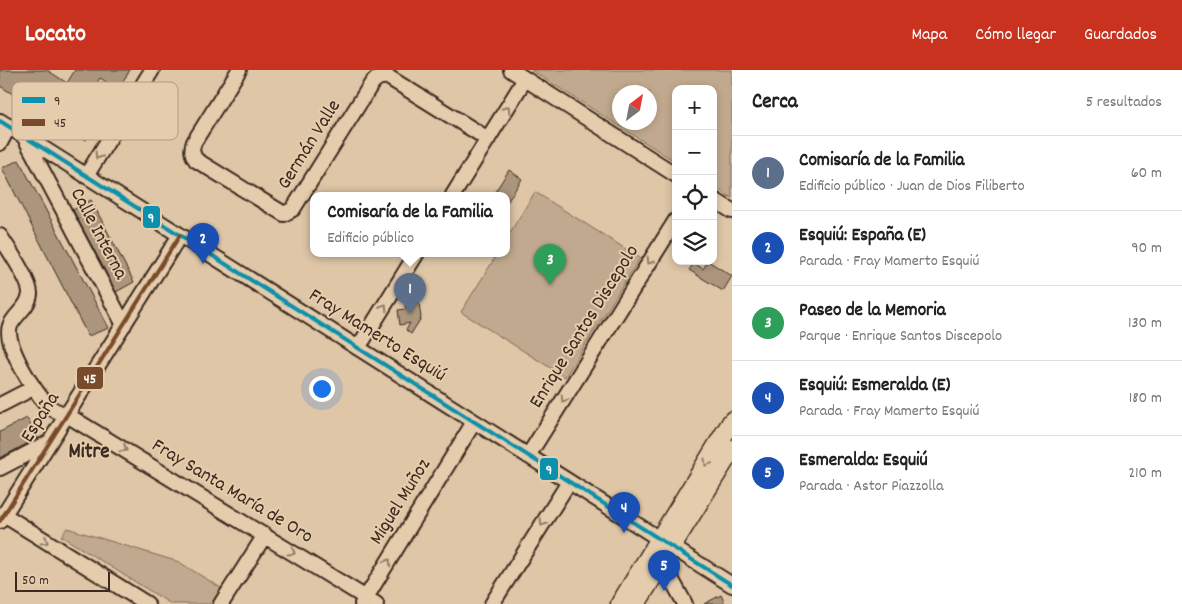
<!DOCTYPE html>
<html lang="es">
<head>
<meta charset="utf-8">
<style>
  :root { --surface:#fff; --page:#f2f2f2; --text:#222; --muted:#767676; --line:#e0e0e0; --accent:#c8321e }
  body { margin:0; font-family:Dekko,sans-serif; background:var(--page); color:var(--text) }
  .controls { position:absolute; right:15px; top:15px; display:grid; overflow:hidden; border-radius:10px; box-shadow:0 2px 8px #0003 }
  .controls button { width:45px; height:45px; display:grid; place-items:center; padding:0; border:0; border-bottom:1px solid var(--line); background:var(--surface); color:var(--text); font:25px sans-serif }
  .compass { position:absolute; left:612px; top:15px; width:45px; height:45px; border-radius:50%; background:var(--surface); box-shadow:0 2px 8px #0003; rotate:32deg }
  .scale { position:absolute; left:15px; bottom:12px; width:95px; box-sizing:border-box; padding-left:5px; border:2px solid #3b2a1e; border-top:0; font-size:14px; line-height:18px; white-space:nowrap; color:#3b2a1e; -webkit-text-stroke:4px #e5ccad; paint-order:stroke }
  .you { position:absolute; left:321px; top:318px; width:18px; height:18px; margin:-12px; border:4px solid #fff; border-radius:50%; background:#1a73e8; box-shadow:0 0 0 8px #1a73e833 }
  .badge { display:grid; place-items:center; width:32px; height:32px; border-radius:50%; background:var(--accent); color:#fff; font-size:16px; font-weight:700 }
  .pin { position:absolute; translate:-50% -41px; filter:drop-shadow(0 1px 2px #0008) }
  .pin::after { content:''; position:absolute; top:26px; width:18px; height:15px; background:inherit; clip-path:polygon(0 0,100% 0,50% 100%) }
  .popup { position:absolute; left:310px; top:122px; width:200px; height:65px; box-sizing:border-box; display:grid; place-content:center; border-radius:10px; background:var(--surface); filter:drop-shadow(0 1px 4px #0005); font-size:16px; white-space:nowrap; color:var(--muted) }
  .popup b { font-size:19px; color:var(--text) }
  .popup::after { content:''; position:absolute; left:50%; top:100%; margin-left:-10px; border:10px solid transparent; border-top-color:var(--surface) }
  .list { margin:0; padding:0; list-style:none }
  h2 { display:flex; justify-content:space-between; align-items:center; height:65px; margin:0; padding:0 20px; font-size:21px }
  h2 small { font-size:16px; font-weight:400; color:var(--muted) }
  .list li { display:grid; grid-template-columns:32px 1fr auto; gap:15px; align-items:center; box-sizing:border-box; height:75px; padding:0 20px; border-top:1px solid var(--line) }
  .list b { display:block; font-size:19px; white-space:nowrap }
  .list p { margin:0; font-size:16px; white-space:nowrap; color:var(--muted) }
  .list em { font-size:16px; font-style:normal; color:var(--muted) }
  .icon { flex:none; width:28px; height:28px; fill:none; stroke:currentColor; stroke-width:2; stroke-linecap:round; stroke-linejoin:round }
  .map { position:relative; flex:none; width:732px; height:534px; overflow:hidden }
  header { display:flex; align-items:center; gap:30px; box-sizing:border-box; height:70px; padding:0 25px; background:var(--accent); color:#fff }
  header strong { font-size:24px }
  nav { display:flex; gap:28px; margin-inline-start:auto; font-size:18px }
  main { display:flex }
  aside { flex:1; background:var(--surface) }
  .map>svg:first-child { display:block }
  .green { fill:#c0a98e; stroke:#7e6a56; fill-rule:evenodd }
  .building { fill:#ab967d; stroke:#3b2a1e }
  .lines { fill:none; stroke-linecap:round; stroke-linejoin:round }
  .minor-casing { stroke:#3b2a1e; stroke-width:18 }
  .major-casing { stroke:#3b2a1e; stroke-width:21 }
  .minor { stroke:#e5ccad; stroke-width:14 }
  .major { stroke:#e5ccad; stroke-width:18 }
  .bus-1-casing { stroke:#e5ccad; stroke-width:8 }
  .bus-2-casing { stroke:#e5ccad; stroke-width:8 }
  .bus-1 { stroke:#0c90ab; stroke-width:4 }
  .bus-2 { stroke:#7a4b2a; stroke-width:4 }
  .oneway { stroke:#907b66 }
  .labels { text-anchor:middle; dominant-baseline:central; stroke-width:4; stroke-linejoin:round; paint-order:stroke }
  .street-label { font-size:20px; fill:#3b2a1e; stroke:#e5ccad }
  .neighbourhood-label { font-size:21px; font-weight:bold; fill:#3b2a1e; stroke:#e5ccad }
  .key { fill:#e5ccad; stroke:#b29b82; stroke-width:1 }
  .key-label { font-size:14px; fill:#3b2a1e }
  .line-badge { stroke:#e5ccad; stroke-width:2 }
  .badge-label { font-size:14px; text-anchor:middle; font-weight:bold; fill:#fff }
</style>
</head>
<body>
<header>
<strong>Locato</strong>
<nav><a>Mapa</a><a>Cómo llegar</a><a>Guardados</a></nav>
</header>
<main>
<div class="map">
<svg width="732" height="534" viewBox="0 0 732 534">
  <rect width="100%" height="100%" fill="#dec6a7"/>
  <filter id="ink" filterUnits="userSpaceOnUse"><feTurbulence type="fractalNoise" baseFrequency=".02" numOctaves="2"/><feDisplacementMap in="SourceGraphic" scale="10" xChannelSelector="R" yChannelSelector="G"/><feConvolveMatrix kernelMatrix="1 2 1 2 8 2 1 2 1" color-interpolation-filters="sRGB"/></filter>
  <g filter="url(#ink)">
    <path class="green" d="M 531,0 L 732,0 L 732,128 L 713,116 L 713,19 L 676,19 L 676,92 ZM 620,22 L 650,22 L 650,52 L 620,52 Z
      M 535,122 L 640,188 L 565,307 L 461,242 L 498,183 L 506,183 L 506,169 Z
      M 67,458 L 179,492 L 221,518 L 211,534 L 171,534 L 61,466 Z"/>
    <path class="building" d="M 0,0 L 47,0 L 67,13 L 75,0 L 130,0 L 118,19 L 100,8 L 87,28 L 105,40 L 86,70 L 0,16 Z
      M 19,90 L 109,258 L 88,266 L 2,98 Z
      M 509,100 L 522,109 L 506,134 L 506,125 L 493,125 Z
      M 91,130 L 134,212 L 116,222 L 73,140 Z
      M 708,191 L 732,206 L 723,221 L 689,200 L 694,193 L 703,199 Z
      M 418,225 L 421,248 L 411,264 L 406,260 L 410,253 L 400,255 L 398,240 L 406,239 L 404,227 Z
      M 27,348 L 38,368 L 0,388 L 0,362 Z
      M 721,525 L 725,534 L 704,534 Z"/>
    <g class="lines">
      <g class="minor-casing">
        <path id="minor" d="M 239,0 L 194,72 C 191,80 192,84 196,90 L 284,144 L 293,139 L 372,13 C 377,8 380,6 388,7 L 488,69
          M 511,0 L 676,105
          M 0,51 L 732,515
          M 24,66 L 124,255
          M 0,73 L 9,56
          M 86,106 L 152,0
          M 453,125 L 525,9
          M 713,129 L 732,141
          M 0,166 C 7,177 31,212 30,224 C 29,237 14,245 10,256 C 3,273 36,326 50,337 C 54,341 62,343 67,345 L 376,534
          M 358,278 L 417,183
          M 0,335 L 33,318
          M 528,386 L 676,150
          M 0,398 L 50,372
          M 4,445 L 147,534
          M 0,451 L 180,165
          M 662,492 L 685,534
          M 221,534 L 265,465
          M 362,534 L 474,352
          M 492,534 L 569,412"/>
      </g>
      <g class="major-casing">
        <path id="major" d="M 620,534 L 732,351
          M 636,534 L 732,379"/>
      </g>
      <use href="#minor" class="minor"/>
      <use href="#major" class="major"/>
      <g class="bus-1-casing">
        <path id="bus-1" d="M 0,51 L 732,515"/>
      </g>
      <g class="bus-2-casing">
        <path id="bus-2" d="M 0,451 L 180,165"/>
      </g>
      <use href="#bus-1" class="bus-1"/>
      <use href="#bus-2" class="bus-2"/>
    </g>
    <defs><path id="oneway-chevron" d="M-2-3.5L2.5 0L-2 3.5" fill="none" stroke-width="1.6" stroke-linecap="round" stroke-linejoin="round" transform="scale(1.25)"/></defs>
    <g class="oneway">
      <use href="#oneway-chevron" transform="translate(507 39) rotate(-58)"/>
      <use href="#oneway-chevron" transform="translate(98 86) rotate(122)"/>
      <use href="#oneway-chevron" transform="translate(650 191) rotate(122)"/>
      <use href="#oneway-chevron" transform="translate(384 237) rotate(-58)"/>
      <use href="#oneway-chevron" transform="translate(564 329) rotate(122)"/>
      <use href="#oneway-chevron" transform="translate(124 379) rotate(31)"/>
      <use href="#oneway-chevron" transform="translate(707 393) rotate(121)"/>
      <use href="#oneway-chevron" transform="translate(543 453) rotate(122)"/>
      <use href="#oneway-chevron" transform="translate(45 471) rotate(32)"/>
      <use href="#oneway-chevron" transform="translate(292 482) rotate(32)"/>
      <use href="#oneway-chevron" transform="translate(388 492) rotate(-58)"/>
    </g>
  </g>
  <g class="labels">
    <g class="street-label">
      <text transform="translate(310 75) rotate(-58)">Germán Valle</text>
      <text transform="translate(98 164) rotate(62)">Calle Interna</text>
      <text transform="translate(585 257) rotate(-58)">Enrique Santos Discepolo</text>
      <text transform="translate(377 266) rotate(32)">Fray Mamerto Esquiú</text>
      <text transform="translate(41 348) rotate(-58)">España</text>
      <text transform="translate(232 422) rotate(31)">Fray Santa María de Oro</text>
      <text transform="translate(401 432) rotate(-58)">Miguel Muñoz</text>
    </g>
    <g class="neighbourhood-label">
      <text x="89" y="383">Mitre</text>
    </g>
  </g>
  <rect x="12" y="12" width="166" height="58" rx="8" class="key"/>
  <rect x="22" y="27" width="23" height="6" fill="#0c90ab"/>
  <rect x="22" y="49" width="23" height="7" fill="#7a4b2a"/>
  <g class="key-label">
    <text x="54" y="35">9</text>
    <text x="54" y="57">45</text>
  </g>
  <g class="line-badge">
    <rect x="142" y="135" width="19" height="24" rx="5" fill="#0c90ab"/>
    <rect x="76" y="296" width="28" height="24" rx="5" fill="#7a4b2a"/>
    <rect x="539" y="387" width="20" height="24" rx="5" fill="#0c90ab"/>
  </g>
  <g class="badge-label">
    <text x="151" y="152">9</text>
    <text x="90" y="313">45</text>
    <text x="549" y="404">9</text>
  </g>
</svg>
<div class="controls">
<button>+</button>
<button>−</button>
<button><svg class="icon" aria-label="locate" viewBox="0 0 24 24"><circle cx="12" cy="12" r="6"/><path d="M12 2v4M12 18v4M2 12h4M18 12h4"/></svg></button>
<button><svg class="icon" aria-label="layers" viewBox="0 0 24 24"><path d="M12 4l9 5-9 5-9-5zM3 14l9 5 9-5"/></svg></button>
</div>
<svg class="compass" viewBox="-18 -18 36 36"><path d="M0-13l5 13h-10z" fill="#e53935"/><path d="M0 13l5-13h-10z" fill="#767676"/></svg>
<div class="scale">50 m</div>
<div class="you"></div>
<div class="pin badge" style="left:410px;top:244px;background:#5c6f8a">1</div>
<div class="popup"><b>Comisaría de la Familia</b>Edificio público</div>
<div class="pin badge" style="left:203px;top:194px;background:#1a4fb4">2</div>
<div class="pin badge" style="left:550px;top:215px;background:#2e9e5b">3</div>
<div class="pin badge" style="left:624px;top:463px;background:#1a4fb4">4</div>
<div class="pin badge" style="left:664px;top:521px;background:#1a4fb4">5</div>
</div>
<aside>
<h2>Cerca<small>5 resultados</small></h2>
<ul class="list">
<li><span class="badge" style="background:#5c6f8a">1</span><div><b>Comisaría de la Familia</b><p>Edificio público · Juan de Dios Filiberto</p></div><em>60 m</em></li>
<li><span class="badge" style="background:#1a4fb4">2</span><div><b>Esquiú: España (E)</b><p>Parada · Fray Mamerto Esquiú</p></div><em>90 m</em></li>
<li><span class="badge" style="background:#2e9e5b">3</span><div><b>Paseo de la Memoria</b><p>Parque · Enrique Santos Discepolo</p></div><em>130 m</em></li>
<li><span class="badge" style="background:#1a4fb4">4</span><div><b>Esquiú: Esmeralda (E)</b><p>Parada · Fray Mamerto Esquiú</p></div><em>180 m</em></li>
<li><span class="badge" style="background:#1a4fb4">5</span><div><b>Esmeralda: Esquiú</b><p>Parada · Astor Piazzolla</p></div><em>210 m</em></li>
</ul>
</aside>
</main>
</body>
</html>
